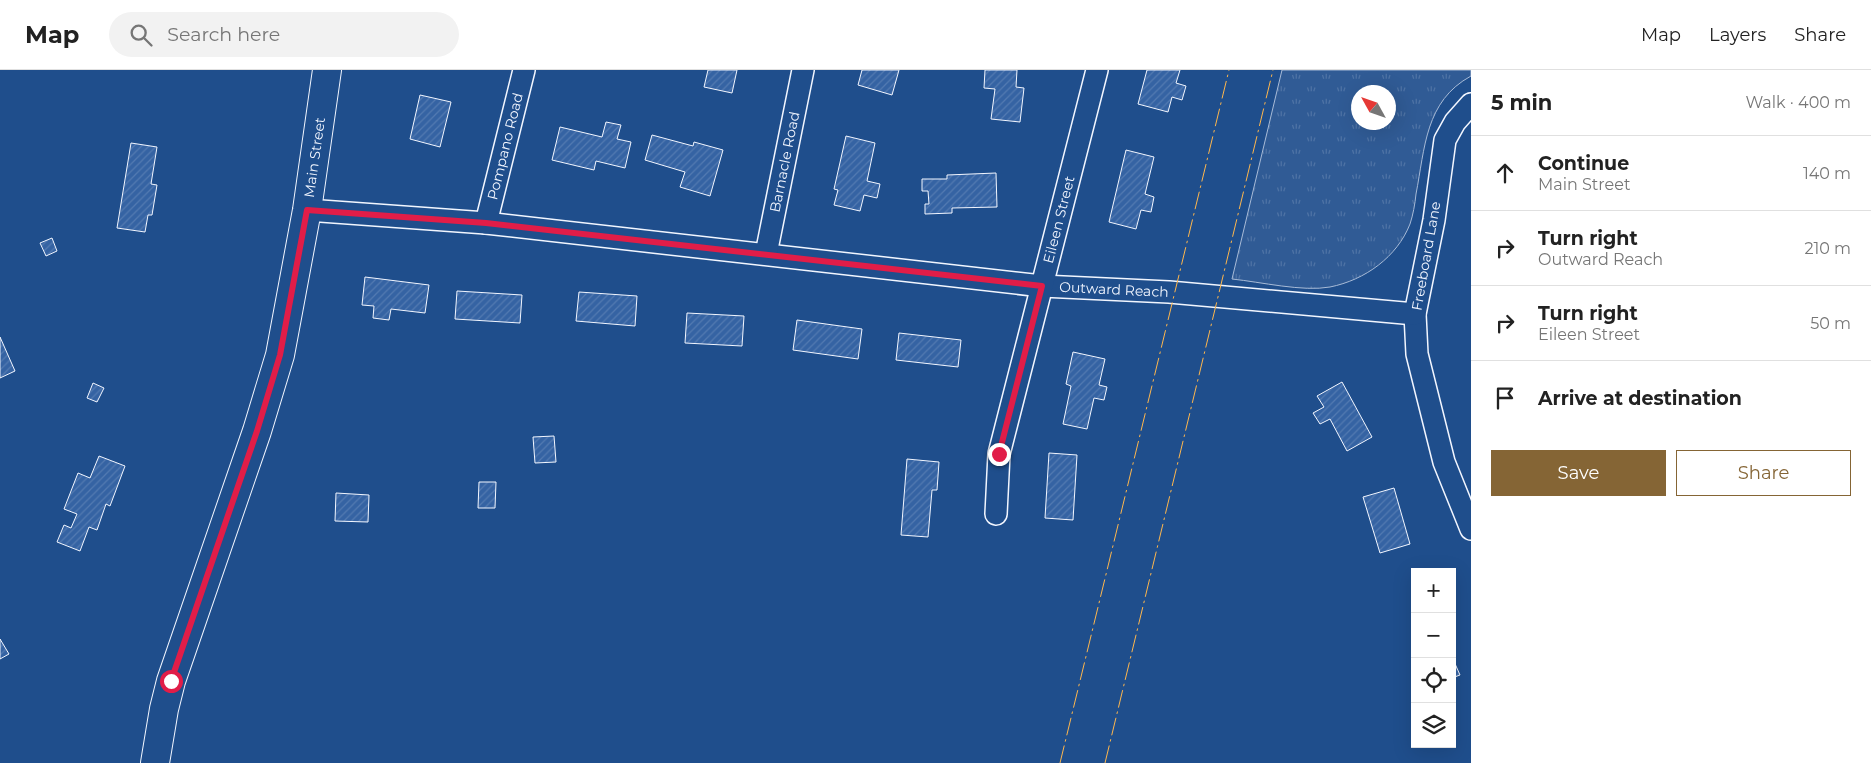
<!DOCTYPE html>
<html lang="en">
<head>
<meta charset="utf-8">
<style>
  :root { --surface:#fff; --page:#f2f2f2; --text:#222; --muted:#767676; --line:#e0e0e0; --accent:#856535 }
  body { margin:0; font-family:Montserrat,sans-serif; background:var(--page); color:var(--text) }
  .controls { position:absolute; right:15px; bottom:15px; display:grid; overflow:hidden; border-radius:0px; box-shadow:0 5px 20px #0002 }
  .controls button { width:45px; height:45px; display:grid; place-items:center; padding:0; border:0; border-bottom:1px solid var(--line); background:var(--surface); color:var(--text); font:25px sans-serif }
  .compass { position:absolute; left:1351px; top:15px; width:45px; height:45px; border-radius:50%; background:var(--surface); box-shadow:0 5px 20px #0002; rotate:310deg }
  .stop { position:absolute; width:15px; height:15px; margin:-11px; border:4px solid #e11d48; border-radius:50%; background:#fff }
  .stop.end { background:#e11d48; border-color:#fff; box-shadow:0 1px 5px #0008 }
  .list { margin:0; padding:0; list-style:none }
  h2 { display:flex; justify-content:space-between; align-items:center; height:65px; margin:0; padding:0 20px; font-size:21px }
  h2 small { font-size:16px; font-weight:400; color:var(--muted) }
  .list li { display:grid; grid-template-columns:32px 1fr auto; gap:15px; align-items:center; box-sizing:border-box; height:75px; padding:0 20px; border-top:1px solid var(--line) }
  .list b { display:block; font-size:19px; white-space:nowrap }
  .list p { margin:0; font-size:16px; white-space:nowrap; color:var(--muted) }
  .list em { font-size:16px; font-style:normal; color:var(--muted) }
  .actions { display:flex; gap:10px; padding:15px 20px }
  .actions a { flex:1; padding:11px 0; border:1px solid var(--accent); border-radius:0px; text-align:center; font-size:18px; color:var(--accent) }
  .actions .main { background:var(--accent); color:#fff }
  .icon { flex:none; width:28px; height:28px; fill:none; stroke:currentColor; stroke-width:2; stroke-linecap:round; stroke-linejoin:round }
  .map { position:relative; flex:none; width:1471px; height:693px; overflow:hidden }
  header { display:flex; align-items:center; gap:30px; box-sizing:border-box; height:70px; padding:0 25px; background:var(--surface); border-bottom:1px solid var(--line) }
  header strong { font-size:24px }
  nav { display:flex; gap:28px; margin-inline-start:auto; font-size:18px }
  .search { width:350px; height:45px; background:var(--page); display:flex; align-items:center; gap:12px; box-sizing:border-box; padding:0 18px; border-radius:28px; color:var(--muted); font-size:19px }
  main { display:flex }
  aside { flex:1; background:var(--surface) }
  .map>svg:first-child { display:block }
  .park { fill:url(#park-tufts); stroke:#a8bbd7; fill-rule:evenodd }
  .building { fill:url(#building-hatch); stroke:#f2f6ff }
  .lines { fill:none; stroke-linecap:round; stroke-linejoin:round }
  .minor-casing { stroke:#f2f6ff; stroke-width:24 }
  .secondary-casing { stroke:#f2f6ff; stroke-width:30 }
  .minor { stroke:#1f4e8c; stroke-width:21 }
  .secondary { stroke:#1f4e8c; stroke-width:28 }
  .power { stroke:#ffb74d; stroke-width:1; stroke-dasharray:18 4 2.5 4; stroke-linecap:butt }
  .route { stroke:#e11d48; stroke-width:6 }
  .labels { text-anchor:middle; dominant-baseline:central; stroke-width:4; stroke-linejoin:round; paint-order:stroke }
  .street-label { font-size:14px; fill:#f2f6ff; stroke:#1f4e8c }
</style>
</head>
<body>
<header>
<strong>Map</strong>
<div class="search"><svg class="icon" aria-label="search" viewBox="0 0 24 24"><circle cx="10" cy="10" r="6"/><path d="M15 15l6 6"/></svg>Search here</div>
<nav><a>Map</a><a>Layers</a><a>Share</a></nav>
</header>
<main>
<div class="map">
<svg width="1471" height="693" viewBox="0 0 1471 693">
  <defs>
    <pattern id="park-tufts" width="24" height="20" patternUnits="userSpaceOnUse" patternTransform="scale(1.25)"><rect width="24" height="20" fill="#305b95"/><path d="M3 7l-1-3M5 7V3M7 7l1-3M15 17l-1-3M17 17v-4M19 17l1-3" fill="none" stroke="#4e73a5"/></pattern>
    <pattern id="building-hatch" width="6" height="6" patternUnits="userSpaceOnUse" patternTransform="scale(1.25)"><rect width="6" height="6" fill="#3563a3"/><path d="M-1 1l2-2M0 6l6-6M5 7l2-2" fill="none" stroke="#537ab1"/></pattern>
  </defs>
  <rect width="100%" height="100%" fill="#1f4e8c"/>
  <path class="park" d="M 1282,0 L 1471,0 L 1471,6 C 1425,31 1425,78 1416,124 C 1415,134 1413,145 1410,154 C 1397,187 1365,210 1330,217 C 1303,222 1261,212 1232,209 ZM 1358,22 L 1388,22 L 1388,52 L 1358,52 Z"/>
  <path class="building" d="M 708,0 L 737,0 L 732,23 L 704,17 Z
    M 862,0 L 899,0 L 892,25 L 858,15 Z
    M 985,0 L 1017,0 L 1016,17 L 1024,18 L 1020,52 L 991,49 L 995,19 L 984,18 Z
    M 1147,0 L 1180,0 L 1176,13 L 1186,16 L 1182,30 L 1172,27 L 1168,42 L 1138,34 Z
    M 420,25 L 451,32 L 440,77 L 410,69 Z
    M 606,52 L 621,55 L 617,69 L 631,72 L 625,98 L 596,91 L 594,100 L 552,90 L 560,57 L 602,67 Z
    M 652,65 L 693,76 L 694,72 L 723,80 L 710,126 L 680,117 L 685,102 L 645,90 Z
    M 846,66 L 875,73 L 867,111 L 880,114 L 877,128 L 864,125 L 860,141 L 834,135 L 838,120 L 834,119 Z
    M 131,73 L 157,77 L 151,114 L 157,115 L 152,145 L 148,145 L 145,162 L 117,158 Z
    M 1126,80 L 1154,87 L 1145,124 L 1154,127 L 1151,142 L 1141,140 L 1136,159 L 1109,152 Z
    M 996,103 L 997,137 L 952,138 L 952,143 L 925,144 L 925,134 L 929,134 L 928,121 L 922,121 L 922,109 L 947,109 L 947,105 Z
    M 52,168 L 57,181 L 46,186 L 40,173 Z
    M 365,207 L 429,215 L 425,243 L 391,239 L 389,250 L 373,248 L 374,236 L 362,235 Z
    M 457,221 L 522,225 L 520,253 L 455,249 Z
    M 579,222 L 637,226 L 635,256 L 576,251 Z
    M 687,243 L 744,246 L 742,276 L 685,273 Z
    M 797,250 L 862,259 L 858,289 L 793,280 Z
    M 899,263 L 961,270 L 958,297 L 896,290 Z
    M 0,267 L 15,301 L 0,308 Z
    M 1073,282 L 1105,289 L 1099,315 L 1107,317 L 1104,330 L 1094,328 L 1087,359 L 1063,354 L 1071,316 L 1066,314 Z
    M 1342,312 L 1372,367 L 1347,381 L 1330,349 L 1320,354 L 1313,343 L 1324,337 L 1317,326 Z
    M 93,313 L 104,318 L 97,332 L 87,328 Z
    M 554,366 L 556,392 L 535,393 L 533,367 Z
    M 1049,383 L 1077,385 L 1073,450 L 1045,448 Z
    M 99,386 L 125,396 L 110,436 L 106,434 L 97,460 L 89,457 L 80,481 L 57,472 L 64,455 L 71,458 L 77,444 L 64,439 L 78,403 L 90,408 Z
    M 907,389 L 939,392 L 937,420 L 932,420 L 928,467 L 901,465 Z
    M 479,412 L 496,412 L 495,438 L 478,438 Z
    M 1394,418 L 1410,474 L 1380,483 L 1363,427 Z
    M 336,423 L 369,425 L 368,452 L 335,451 Z
    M 0,569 L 9,584 L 0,589 Z
    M 1452,587 L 1460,605 L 1452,608 Z"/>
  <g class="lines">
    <g class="minor-casing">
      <g id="minor">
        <path d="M 1471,34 L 1455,52 L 1445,70 L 1434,150 L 1415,244 L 1417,284 L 1444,392 L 1471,459"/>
        <path id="s1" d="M 307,140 L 486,153 L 1042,216 L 1169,222 L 1415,244"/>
        <path id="s2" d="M 486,153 L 524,0"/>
        <path id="s3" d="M 766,184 L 803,0"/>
        <path id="s4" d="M 996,444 L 999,384 L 1097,0"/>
      </g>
    </g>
    <g class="secondary-casing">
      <g id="secondary">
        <path id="s5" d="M 155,693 L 164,639 L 171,611 L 257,361 L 280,285 L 307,140 L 327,0"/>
      </g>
    </g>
    <use href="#minor" class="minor"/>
    <use href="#secondary" class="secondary"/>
    <path class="power" d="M 1060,693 L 1229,0
      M 1105,693 L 1273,0"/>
  </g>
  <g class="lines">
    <path class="route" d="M 171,611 L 257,361 L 280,285 L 307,140 L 486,153 L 1042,216 L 999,384"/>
  </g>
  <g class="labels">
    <g class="street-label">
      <text stroke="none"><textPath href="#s2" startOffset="79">Pompano Road</textPath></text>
      <text stroke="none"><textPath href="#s5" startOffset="628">Main Street</textPath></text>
      <text stroke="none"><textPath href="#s3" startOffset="94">Barnacle Road</textPath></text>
      <text stroke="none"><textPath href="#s4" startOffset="302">Eileen Street</textPath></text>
      <text transform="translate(1426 186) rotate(-80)">Freeboard Lane</text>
      <text stroke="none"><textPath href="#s1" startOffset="811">Outward Reach</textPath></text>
    </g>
  </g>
</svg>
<div class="controls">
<button>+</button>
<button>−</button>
<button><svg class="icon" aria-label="locate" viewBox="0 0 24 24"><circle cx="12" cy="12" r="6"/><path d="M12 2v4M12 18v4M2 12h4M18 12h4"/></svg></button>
<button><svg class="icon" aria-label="layers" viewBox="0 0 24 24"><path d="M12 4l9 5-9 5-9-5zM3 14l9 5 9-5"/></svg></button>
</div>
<svg class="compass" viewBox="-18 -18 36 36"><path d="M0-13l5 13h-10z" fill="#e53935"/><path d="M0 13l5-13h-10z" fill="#767676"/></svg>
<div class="stop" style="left:171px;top:611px"></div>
<div class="stop end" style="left:999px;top:384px"></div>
</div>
<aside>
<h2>5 min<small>Walk · 400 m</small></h2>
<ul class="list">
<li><svg class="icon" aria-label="ahead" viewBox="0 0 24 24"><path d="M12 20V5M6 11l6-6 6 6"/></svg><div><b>Continue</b><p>Main Street</p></div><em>140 m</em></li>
<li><svg class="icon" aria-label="right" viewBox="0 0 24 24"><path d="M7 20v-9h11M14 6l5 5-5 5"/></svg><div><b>Turn right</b><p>Outward Reach</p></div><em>210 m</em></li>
<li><svg class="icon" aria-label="right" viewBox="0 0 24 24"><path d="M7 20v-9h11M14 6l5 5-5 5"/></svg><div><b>Turn right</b><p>Eileen Street</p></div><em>50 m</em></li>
<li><svg class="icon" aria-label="arrive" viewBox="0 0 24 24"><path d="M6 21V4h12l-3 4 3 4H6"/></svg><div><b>Arrive at destination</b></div></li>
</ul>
<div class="actions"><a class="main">Save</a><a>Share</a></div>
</aside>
</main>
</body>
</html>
